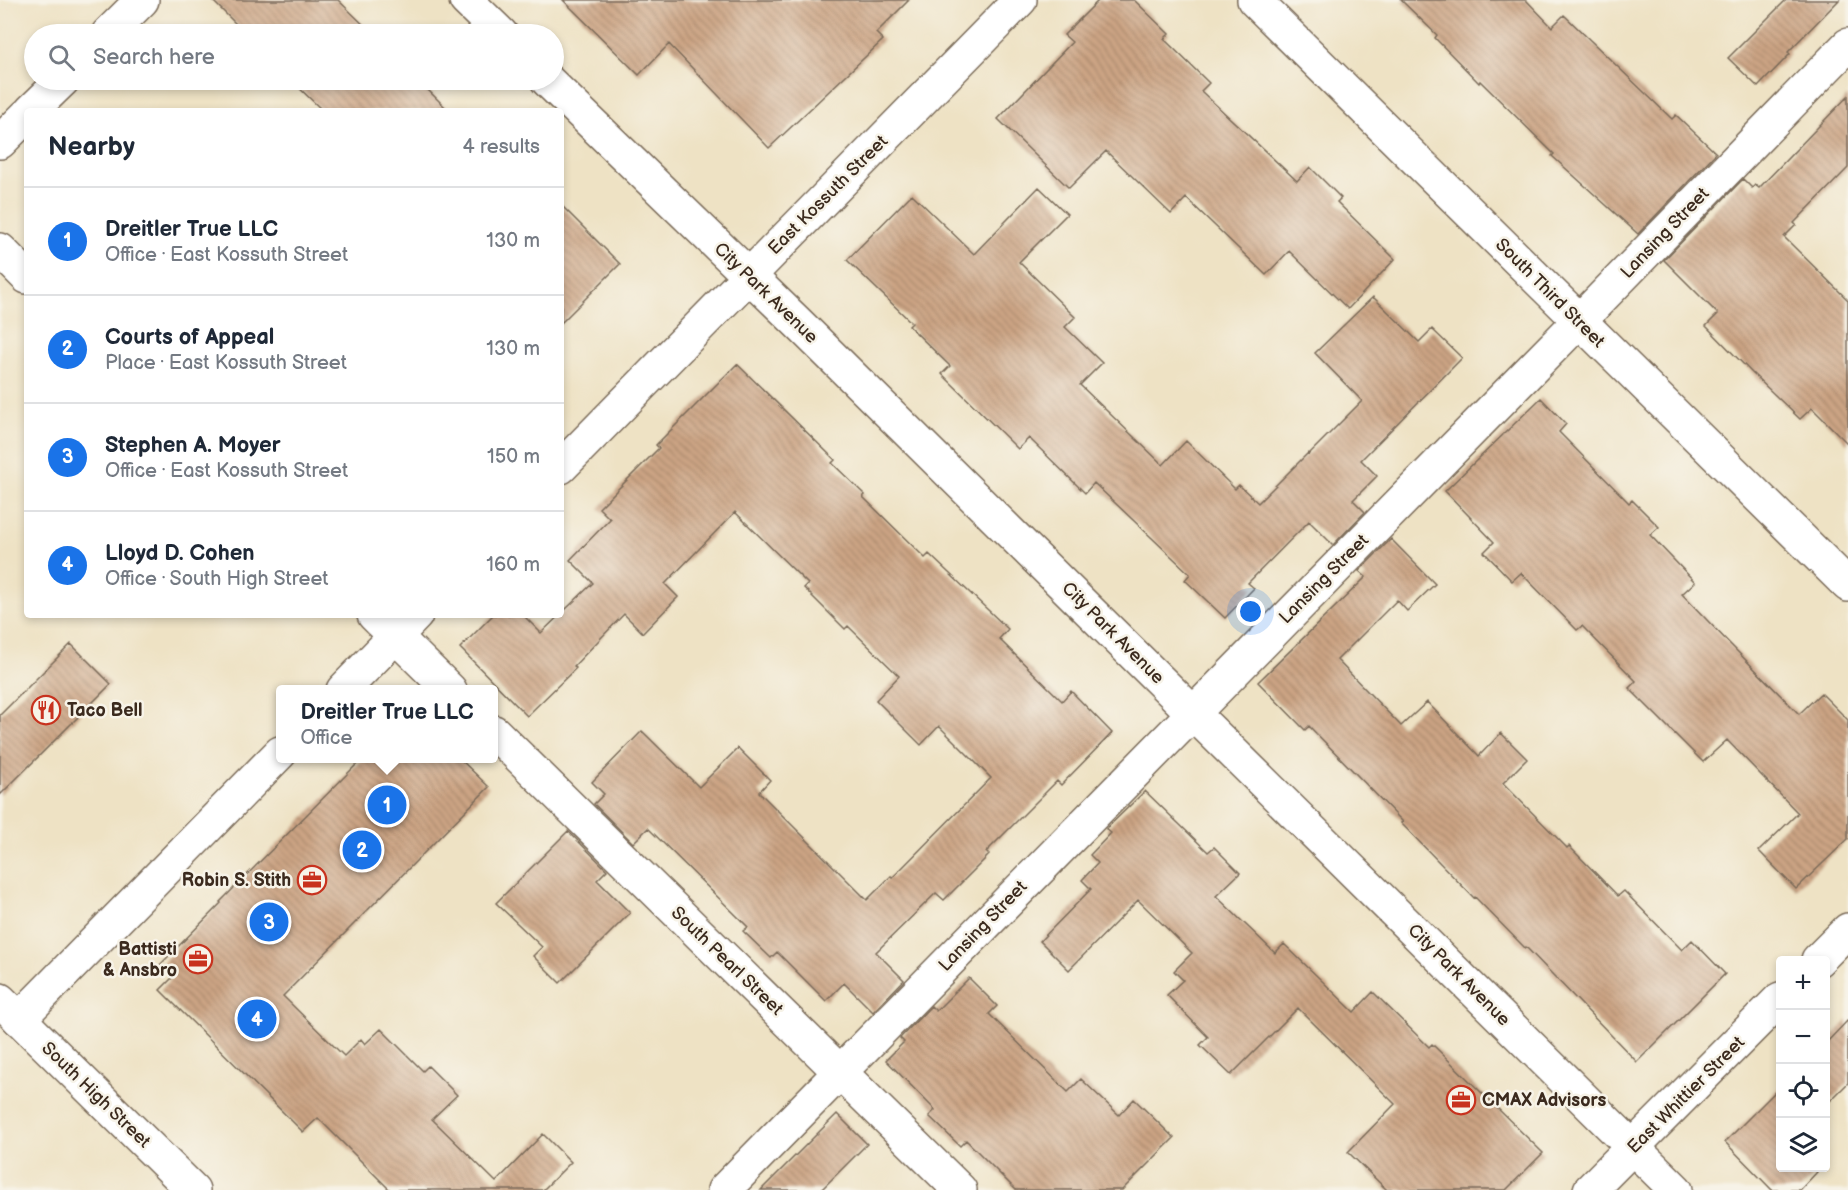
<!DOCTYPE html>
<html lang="en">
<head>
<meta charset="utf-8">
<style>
  :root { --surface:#fff; --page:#f6f6f7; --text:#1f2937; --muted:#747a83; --line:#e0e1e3; --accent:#1a73e8 }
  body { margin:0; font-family:"Balsamiq Sans",sans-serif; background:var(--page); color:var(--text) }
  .controls { position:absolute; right:18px; bottom:18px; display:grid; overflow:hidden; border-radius:6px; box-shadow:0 3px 9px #0003 }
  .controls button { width:54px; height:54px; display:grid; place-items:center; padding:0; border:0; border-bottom:2px solid var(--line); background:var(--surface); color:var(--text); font:30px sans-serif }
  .you { position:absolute; left:1251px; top:612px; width:21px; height:21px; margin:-15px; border:4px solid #fff; border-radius:50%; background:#1a73e8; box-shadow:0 0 0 9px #1a73e833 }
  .badge { display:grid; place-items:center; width:39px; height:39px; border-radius:50%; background:var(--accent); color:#fff; font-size:20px; font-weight:700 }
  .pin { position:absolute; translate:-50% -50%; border:3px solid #fff; box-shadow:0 2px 6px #0006 }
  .popup { position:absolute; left:276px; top:685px; width:222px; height:78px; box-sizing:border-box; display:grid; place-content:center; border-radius:6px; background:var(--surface); filter:drop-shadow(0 2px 4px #0005); font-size:20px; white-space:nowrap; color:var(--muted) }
  .popup b { font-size:22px; color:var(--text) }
  .popup::after { content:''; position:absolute; left:50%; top:100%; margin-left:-12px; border:12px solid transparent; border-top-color:var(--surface) }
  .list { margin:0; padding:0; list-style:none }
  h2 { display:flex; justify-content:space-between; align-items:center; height:78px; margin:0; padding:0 24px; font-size:26px }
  h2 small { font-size:20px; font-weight:400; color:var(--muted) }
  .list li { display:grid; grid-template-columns:39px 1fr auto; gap:18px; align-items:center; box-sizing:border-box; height:108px; padding:0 24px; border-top:2px solid var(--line) }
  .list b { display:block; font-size:22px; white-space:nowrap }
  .list p { margin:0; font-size:20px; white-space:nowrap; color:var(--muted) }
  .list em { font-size:20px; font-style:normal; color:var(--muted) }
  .icon { flex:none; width:33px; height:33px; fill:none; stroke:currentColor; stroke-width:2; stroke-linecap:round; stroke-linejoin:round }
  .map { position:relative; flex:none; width:1848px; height:1190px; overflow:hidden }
  .search { position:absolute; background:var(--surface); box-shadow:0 3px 9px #0003; left:24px; top:24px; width:540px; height:66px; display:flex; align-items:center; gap:15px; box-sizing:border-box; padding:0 21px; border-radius:33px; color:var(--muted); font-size:22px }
  .panel { position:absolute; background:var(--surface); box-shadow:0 3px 9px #0003; left:24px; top:108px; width:540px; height:510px; border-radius:6px }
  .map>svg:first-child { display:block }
  .building { fill:url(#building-back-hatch) }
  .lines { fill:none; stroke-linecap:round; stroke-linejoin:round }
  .street-casing { stroke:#7a6a58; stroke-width:36 }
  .secondary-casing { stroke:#7a6a58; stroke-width:36 }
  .primary-casing { stroke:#7a6a58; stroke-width:36 }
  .street { stroke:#fff; stroke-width:33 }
  .secondary { stroke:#fff; stroke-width:33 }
  .primary { stroke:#fff; stroke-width:33 }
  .labels { text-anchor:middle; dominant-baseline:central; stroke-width:5; stroke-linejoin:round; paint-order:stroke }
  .street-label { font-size:18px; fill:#3b2a1e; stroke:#f7f3e8 }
  .poi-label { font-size:18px; font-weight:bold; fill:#3b2a1e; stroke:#f7f3e8; text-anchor:start }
</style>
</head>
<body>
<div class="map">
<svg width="1848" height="1190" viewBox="0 0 1848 1190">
  <defs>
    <pattern id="building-back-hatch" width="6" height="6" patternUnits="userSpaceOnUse" patternTransform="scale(1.5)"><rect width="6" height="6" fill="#cca484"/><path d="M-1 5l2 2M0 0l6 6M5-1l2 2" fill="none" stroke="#a7866b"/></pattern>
  </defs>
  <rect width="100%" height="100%" fill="#f7f3e8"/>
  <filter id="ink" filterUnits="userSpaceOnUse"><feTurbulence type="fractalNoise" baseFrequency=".0167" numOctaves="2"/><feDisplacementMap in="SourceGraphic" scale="12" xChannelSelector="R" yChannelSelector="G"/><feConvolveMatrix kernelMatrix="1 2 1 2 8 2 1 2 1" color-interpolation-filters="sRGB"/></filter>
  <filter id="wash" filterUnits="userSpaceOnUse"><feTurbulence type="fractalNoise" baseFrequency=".008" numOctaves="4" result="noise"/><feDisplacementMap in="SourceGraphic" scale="24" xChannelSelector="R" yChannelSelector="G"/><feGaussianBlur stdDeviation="1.35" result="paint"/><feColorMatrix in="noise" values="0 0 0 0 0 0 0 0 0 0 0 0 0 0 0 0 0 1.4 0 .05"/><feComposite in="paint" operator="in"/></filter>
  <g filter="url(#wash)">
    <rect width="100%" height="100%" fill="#eee2c4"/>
    <g id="blocks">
      <path class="building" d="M 212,0 L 338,0 L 373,34 L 246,34 Z
        M 563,0 L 909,0 L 876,33 L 883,40 L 769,148 L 669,44 L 639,75 Z
        M 1099,0 L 1134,0 L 1169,34 L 1164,39 L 1209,83 L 1201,91 L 1297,181 L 1310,167 L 1341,198 L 1337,202 L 1395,259 L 1348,309 L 1289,251 L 1266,275 L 1186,198 L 1171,214 L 1106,151 L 1069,188 L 998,119 L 1072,42 L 1064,35 Z
        M 1401,0 L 1526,0 L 1552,27 L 1564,15 L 1672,119 L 1676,115 L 1716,153 L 1638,234 L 1552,156 L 1554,154 L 1480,81 L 1479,83 L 1435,38 L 1437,35 Z
        M 1786,0 L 1839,0 L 1788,52 L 1790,54 L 1758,87 L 1728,58 Z
        M 291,80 L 418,80 L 449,111 L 323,111 Z
        M 1848,96 L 1848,168 L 1794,223 L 1796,225 L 1784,237 L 1848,300 L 1848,444 L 1812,408 L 1800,419 L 1752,373 L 1706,326 L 1718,314 L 1664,260 L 1743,179 L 1752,188 L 1755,185 L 1759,188 Z
        M 1039,187 L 1067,214 L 1019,262 L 1075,317 L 1065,327 L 1102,363 L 1080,385 L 1163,465 L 1186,441 L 1235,489 L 1239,485 L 1258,503 L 1308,453 L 1309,454 L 1362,401 L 1315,353 L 1373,297 L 1419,342 L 1432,329 L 1462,358 L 1361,460 L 1377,476 L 1353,500 L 1365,512 L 1333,545 L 1309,521 L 1248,583 L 1254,588 L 1225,618 L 1185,580 L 1190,574 L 1094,483 L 1085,493 L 1029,438 L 1018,449 L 942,374 L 950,366 L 909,326 L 912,323 L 847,260 L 912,194 L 974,254 Z
        M 561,205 L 620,264 L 561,323 Z
        M 737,364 L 835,460 L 832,463 L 865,495 L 863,497 L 925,558 L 929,554 L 1008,629 L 999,639 L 1062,701 L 1071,691 L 1112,733 L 1061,785 L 1057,781 L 986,852 L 989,855 L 944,900 L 936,893 L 876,952 L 904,980 L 873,1012 L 844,983 L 826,1001 L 777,952 L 771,958 L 743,931 L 748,927 L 648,828 L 633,843 L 594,804 L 604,794 L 592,782 L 642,731 L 699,787 L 738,748 L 770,780 L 759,792 L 867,900 L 891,876 L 892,878 L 991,778 L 939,726 L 921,745 L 876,700 L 899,676 L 848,626 L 845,629 L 804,588 L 808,584 L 735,512 L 665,584 L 678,597 L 643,633 L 624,614 L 574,666 L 576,668 L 527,716 L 460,648 L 493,615 L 523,615 L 541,633 L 593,583 L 570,560 L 610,519 L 599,508 L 659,448 L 656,445 Z
        M 1541,398 L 1566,424 L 1559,432 L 1629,503 L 1632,500 L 1659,527 L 1650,535 L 1695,582 L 1682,594 L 1730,644 L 1799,714 L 1821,693 L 1848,720 L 1848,839 L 1796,889 L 1759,851 L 1798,813 L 1727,740 L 1703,762 L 1629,688 L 1636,681 L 1582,626 L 1577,630 L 1521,573 L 1512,581 L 1484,552 L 1494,542 L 1445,491 Z
        M 1391,539 L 1435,584 L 1407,611 L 1397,600 L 1337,660 L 1401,726 L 1427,702 L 1479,756 L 1501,733 L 1527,759 L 1503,783 L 1567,848 L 1569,846 L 1618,896 L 1624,891 L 1682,950 L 1692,940 L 1725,974 L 1637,1062 L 1526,947 L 1525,948 L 1475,897 L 1474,898 L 1401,823 L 1403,822 L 1309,726 L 1305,730 L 1258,682 L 1366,577 L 1359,571 Z
        M 71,644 L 111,684 L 0,795 L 0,715 Z
        M 362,759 L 460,759 L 489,787 L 283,996 L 344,1056 L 361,1039 L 365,1044 L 381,1029 L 423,1071 L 428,1066 L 457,1095 L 432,1119 L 496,1182 L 543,1134 L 571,1162 L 543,1190 L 390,1190 L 318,1118 L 303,1132 L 160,990 L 173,977 L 160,965 L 221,903 L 220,902 Z
        M 1145,791 L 1208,852 L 1214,847 L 1240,873 L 1216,896 L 1275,953 L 1284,944 L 1354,1012 L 1373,992 L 1429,1047 L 1432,1044 L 1543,1153 L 1506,1190 L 1387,1190 L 1348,1152 L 1395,1104 L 1298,1008 L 1231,1075 L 1200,1045 L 1208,1037 L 1167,995 L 1183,980 L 1174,971 L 1192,953 L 1138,900 L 1069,970 L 1040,941 L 1091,889 L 1082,880 L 1098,863 L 1090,855 L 1111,833 L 1106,829 Z
        M 568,831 L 607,870 L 597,880 L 630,913 L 560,983 L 533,956 L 542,947 L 496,903 Z
        M 969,978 L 997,1006 L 989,1014 L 1068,1092 L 1081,1079 L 1119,1115 L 1134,1099 L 1174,1138 L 1122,1190 L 1016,1190 L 966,1140 L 960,1146 L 929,1116 L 935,1110 L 886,1060 L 904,1042 L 900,1038 L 931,1006 L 936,1011 Z
        M 1848,1020 L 1848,1083 L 1826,1105 L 1826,1043 Z
        M 1780,1087 L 1780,1167 L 1813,1167 L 1817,1172 L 1800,1190 L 1772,1190 L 1725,1142 Z
        M 837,1114 L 867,1144 L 821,1190 L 761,1190 Z"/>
    </g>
  </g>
  <g filter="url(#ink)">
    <use href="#blocks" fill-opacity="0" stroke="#7a6a58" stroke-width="1.5"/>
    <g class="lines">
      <g class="street-casing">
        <path id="street" d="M 466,0 L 501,34
          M 108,34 L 142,0
          M 547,80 L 798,323 L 1676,1190
          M 31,111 L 63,80
          M 0,142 L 27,115
          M 0,250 L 27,277
          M 561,467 L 1020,0
          M 374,615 L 450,690
          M 343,690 L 416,615
          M 494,732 L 960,1190
          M 19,1019 L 280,753
          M 724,1190 L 1579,321 L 1848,45"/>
      </g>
      <g class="secondary-casing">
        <path id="secondary" d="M 1254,0 L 1848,585
          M 1818,960 L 1848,930
          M 1590,1190 L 1780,999"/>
      </g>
      <g class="primary-casing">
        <path id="primary" d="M 0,1000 L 193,1190"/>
      </g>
      <use href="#street" class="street"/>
      <use href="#secondary" class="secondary"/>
      <use href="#primary" class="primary"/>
    </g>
  </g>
  <defs>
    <g id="restaurant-ring" transform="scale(1.5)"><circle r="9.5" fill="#f7f3e8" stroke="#c8321e" stroke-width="1.5"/><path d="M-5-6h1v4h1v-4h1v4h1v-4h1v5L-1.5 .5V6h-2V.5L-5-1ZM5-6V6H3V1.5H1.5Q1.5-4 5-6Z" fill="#c8321e"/></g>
    <g id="office-ring" transform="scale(1.5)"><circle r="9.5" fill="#f7f3e8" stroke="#c8321e" stroke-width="1.5"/><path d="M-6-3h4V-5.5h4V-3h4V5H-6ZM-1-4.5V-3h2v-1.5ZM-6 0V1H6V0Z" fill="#c8321e"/></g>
  </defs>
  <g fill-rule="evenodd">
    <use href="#restaurant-ring" x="46" y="710"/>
    <use href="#office-ring" x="312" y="880"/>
    <use href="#office-ring" x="198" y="959"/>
    <use href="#office-ring" x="1461" y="1100"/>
  </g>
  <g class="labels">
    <g class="street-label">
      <text transform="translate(828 195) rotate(-45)">East Kossuth Street</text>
      <text transform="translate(1665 233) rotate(-46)">Lansing Street</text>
      <text transform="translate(766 293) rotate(44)">City Park Avenue</text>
      <text transform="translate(1550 293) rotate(45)">South Third Street</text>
      <text transform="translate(1324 579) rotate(-45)">Lansing Street</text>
      <text transform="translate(1113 633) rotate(45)">City Park Avenue</text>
      <text transform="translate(983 926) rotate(-46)">Lansing Street</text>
      <text transform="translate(727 961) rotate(44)">South Pearl Street</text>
      <text transform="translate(1459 975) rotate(45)">City Park Avenue</text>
      <text transform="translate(96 1095) rotate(44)">South High Street</text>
      <text transform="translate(1686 1095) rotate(-45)">East Whittier Street</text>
    </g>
    <g class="poi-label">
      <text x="67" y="710">Taco Bell</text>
      <text x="291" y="880" text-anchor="end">Robin S. Stith</text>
      <text x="177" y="949" text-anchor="end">Battisti<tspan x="177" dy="21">&amp; Ansbro</tspan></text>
      <text x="1482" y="1100">CMAX Advisors</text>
    </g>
  </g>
</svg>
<div class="controls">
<button>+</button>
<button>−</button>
<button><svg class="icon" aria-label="locate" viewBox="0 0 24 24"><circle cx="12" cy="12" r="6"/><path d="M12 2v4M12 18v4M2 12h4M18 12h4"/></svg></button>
<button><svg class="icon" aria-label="layers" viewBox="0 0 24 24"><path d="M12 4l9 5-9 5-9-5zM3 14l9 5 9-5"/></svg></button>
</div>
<div class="you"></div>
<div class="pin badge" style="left:387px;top:805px">1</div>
<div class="popup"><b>Dreitler True LLC</b>Office</div>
<div class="pin badge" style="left:362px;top:850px">2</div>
<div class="pin badge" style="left:269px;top:922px">3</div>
<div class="pin badge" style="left:257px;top:1019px">4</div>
<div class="search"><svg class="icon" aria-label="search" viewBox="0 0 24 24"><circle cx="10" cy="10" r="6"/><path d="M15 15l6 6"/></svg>Search here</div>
<section class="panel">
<h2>Nearby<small>4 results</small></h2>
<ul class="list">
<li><span class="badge">1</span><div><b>Dreitler True LLC</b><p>Office · East Kossuth Street</p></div><em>130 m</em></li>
<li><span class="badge">2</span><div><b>Courts of Appeal</b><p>Place · East Kossuth Street</p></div><em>130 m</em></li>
<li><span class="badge">3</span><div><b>Stephen A. Moyer</b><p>Office · East Kossuth Street</p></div><em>150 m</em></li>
<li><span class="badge">4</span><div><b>Lloyd D. Cohen</b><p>Office · South High Street</p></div><em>160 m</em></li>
</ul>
</section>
</div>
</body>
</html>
